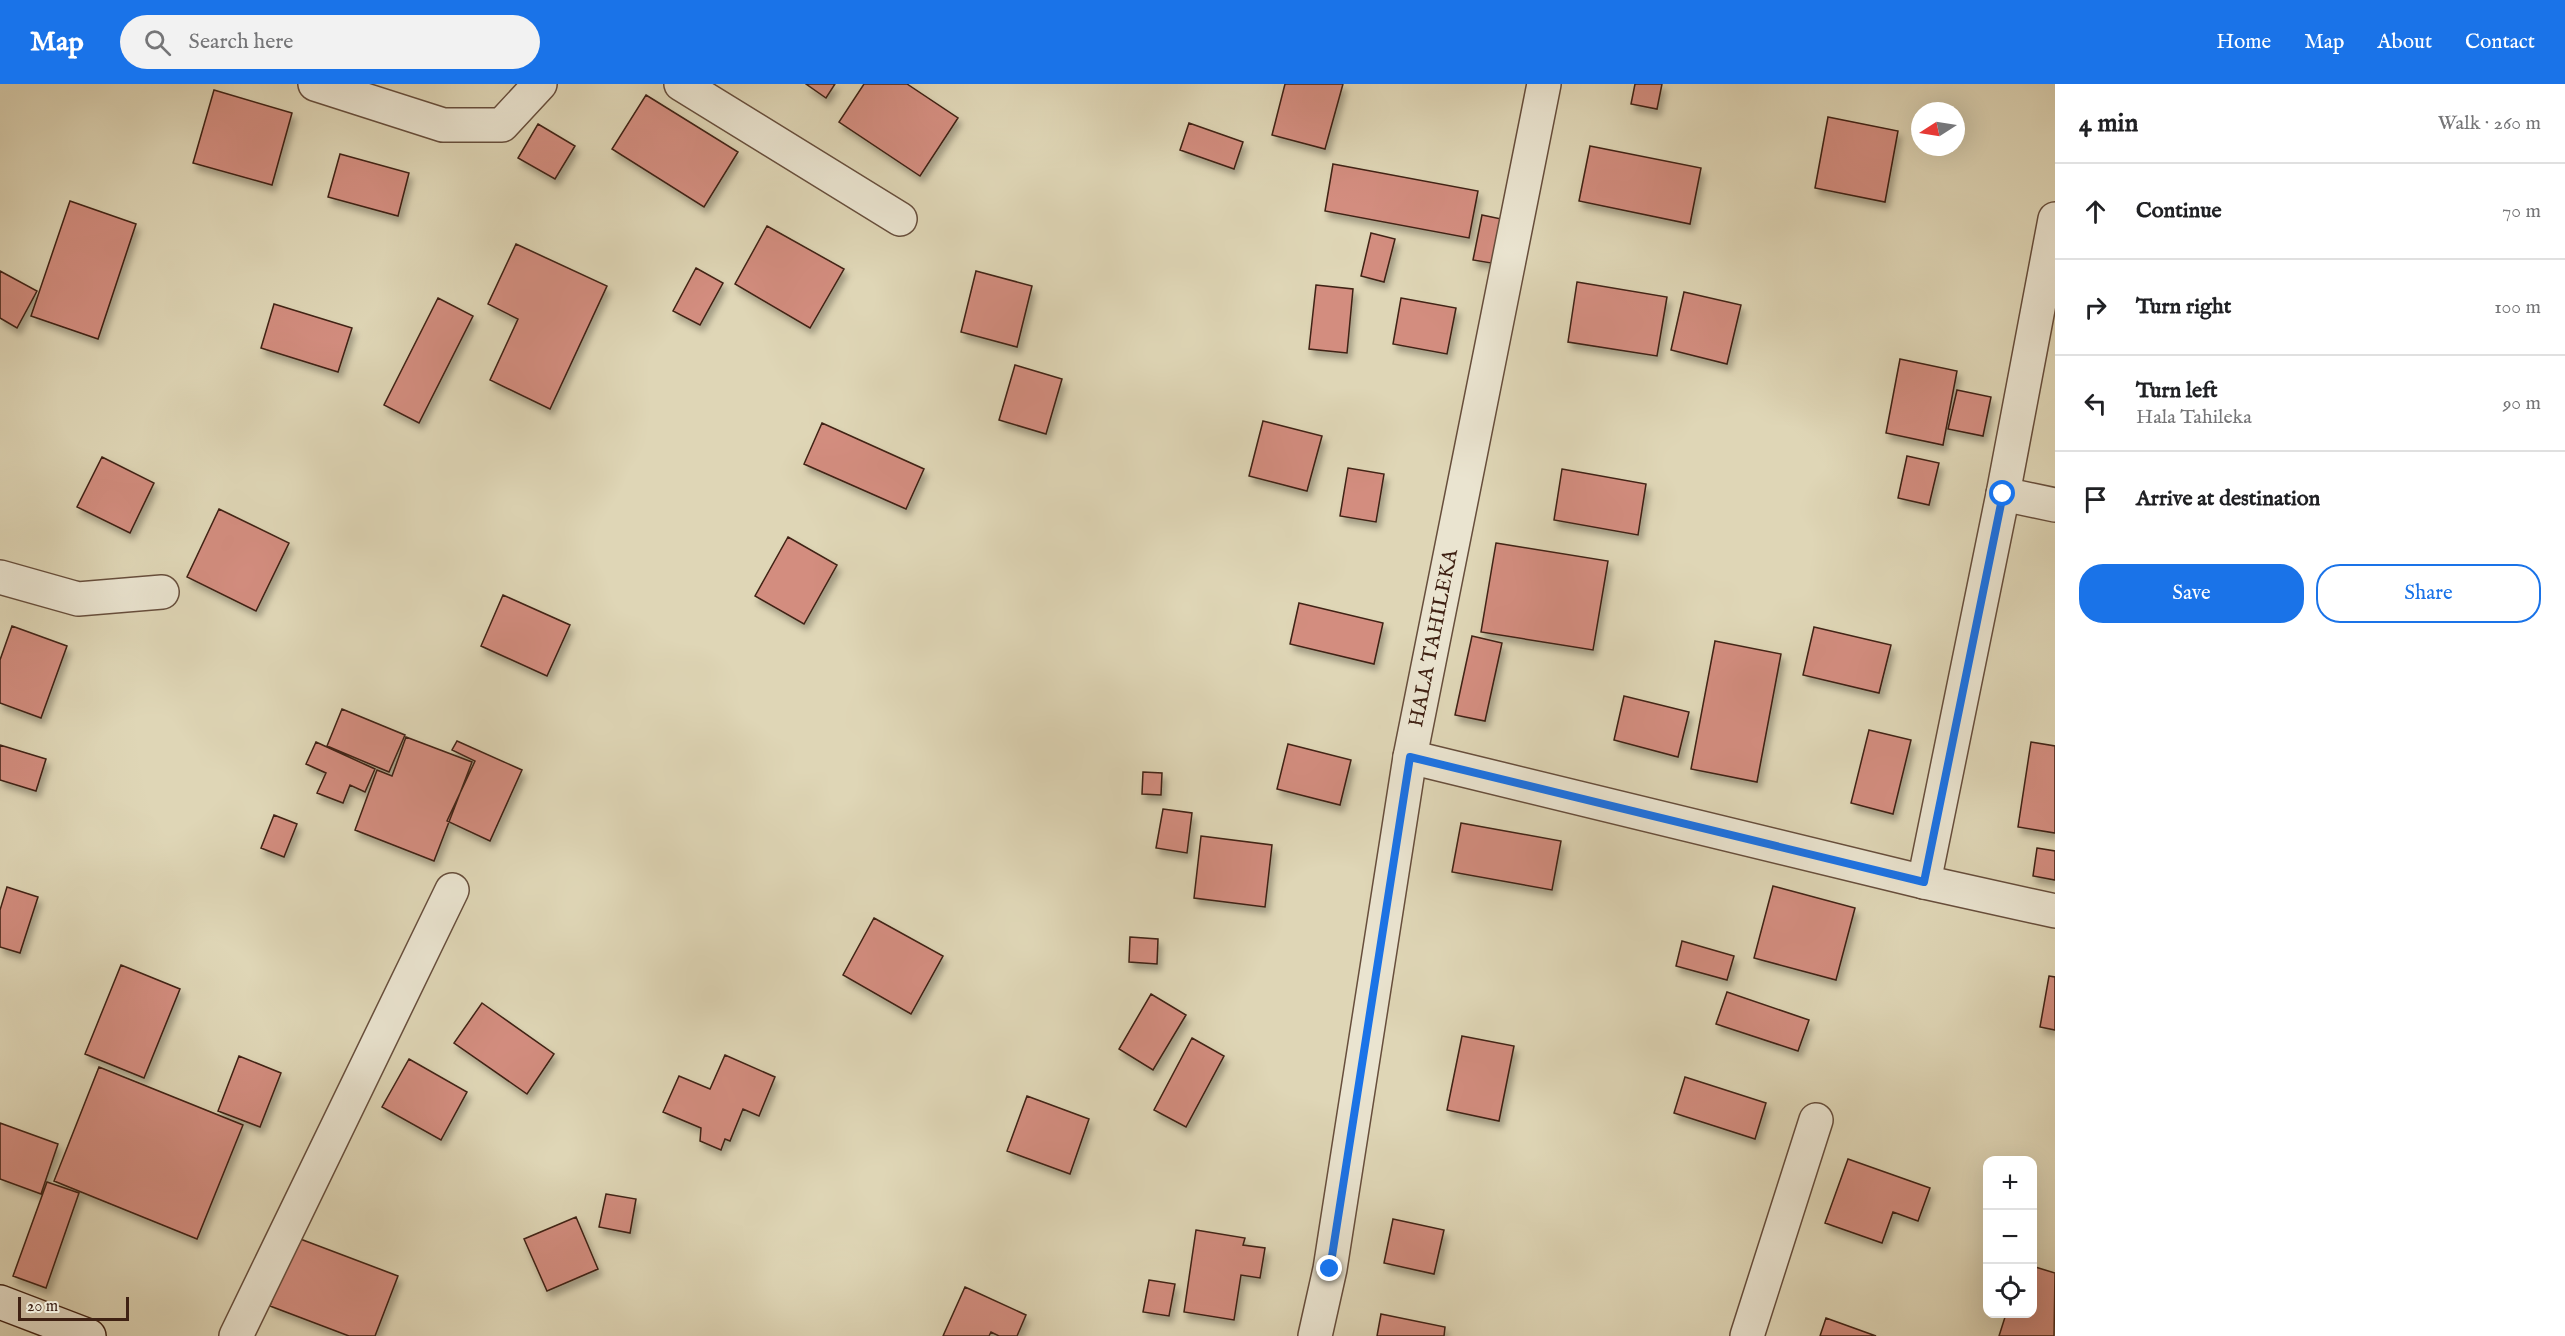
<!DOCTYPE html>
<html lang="en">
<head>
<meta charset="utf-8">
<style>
  :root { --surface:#fff; --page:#f2f2f2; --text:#202124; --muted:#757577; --line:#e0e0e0; --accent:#1a73e8 }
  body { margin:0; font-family:"IM FELL English",serif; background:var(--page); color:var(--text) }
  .controls { position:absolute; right:18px; bottom:18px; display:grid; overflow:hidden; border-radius:12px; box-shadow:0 6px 24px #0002 }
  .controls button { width:54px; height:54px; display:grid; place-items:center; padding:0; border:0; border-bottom:2px solid var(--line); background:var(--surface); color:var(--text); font:30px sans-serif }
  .compass { position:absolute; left:1911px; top:18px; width:54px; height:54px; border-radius:50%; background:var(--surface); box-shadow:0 6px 24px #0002; rotate:258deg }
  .scale { position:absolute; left:18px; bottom:15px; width:111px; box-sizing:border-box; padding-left:6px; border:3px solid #3f2113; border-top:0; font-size:16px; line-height:21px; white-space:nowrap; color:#3f2113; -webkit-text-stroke:4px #eae4d0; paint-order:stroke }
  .stop { position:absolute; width:18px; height:18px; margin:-14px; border:4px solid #1a73e8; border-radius:50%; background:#fff }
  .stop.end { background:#1a73e8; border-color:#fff; box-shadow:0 2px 6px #0008 }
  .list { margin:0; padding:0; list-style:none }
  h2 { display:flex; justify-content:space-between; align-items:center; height:78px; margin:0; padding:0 24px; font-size:26px }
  h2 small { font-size:20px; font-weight:400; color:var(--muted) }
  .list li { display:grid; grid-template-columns:39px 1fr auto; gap:18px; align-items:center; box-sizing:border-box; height:96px; padding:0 24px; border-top:2px solid var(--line) }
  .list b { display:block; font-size:22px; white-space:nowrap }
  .list p { margin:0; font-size:20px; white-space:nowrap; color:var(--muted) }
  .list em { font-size:20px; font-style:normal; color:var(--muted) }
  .actions { display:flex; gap:12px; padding:18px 24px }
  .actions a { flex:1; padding:14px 0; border:2px solid var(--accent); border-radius:24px; text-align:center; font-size:21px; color:var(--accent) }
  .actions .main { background:var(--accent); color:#fff }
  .icon { flex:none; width:33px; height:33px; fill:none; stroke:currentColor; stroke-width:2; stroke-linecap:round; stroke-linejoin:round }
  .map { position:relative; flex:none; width:2055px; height:1252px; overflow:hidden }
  header { display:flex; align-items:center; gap:36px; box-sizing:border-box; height:84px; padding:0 30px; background:var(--accent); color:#fff }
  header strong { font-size:28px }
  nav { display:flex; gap:33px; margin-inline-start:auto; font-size:21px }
  .search { width:420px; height:54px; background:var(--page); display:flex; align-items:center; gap:15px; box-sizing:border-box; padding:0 21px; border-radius:33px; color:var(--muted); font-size:22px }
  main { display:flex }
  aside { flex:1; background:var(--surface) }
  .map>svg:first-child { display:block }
  .building { fill:#d38d7f; stroke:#3f2113; stroke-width:1.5; filter:url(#shadow) }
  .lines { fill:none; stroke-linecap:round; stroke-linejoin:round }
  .street-casing { stroke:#674e3c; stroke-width:36 }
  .secondary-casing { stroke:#3f2113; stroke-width:36 }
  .street { stroke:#eae4d0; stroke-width:33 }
  .secondary { stroke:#eae4d0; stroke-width:33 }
  .route { stroke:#1a73e8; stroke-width:8 }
  .labels { text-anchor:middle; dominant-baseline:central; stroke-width:4.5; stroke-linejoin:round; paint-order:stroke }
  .street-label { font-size:21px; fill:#3f2113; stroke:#eae4d0 }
</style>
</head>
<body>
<header>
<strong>Map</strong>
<div class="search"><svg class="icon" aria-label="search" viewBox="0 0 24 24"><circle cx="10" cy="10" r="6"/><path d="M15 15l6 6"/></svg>Search here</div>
<nav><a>Home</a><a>Map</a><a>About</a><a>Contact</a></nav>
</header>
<main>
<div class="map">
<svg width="2055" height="1252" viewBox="0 0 2055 1252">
  <defs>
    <filter id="shadow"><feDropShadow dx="3.5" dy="6" stdDeviation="3" flood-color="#0004"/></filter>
  </defs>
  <rect width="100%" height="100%" fill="#dfd6b6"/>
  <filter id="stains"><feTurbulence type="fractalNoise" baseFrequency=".00333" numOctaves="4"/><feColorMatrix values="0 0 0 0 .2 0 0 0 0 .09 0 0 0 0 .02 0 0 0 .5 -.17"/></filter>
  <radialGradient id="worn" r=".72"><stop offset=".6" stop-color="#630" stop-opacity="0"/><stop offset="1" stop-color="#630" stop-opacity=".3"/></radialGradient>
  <path class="building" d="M 806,0 L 835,0 L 826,14 Z
    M 864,0 L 907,0 L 958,34 L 920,92 L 839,38 Z
    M 1285,0 L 1343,0 L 1325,65 L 1272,51 Z
    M 1635,0 L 1662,0 L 1657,25 L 1631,20 Z
    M 214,6 L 292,29 L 272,101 L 193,79 Z
    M 646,11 L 738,68 L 704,123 L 612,65 Z
    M 1828,33 L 1898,47 L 1885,118 L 1815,104 Z
    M 1189,39 L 1243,58 L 1234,85 L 1180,66 Z
    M 538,40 L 575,62 L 555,95 L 518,74 Z
    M 1590,62 L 1701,84 L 1690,140 L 1579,117 Z
    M 340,70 L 409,89 L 398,132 L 328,113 Z
    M 1333,80 L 1478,107 L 1469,154 L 1325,127 Z
    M 70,117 L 136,140 L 98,255 L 31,232 Z
    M 1482,131 L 1511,137 L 1503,181 L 1473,176 Z
    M 767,142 L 844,185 L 810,244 L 735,200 Z
    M 1371,149 L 1395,155 L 1384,198 L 1361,192 Z
    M 516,160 L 607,202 L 550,325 L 490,296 L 518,235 L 488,220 Z
    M 696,184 L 723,199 L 700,241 L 673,227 Z
    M 0,187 L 37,207 L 17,244 L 0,234 Z
    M 976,187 L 1032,202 L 1017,263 L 961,248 Z
    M 1577,198 L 1667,213 L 1657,272 L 1568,258 Z
    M 1316,201 L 1353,205 L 1347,269 L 1309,265 Z
    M 1684,208 L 1741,221 L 1727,280 L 1671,266 Z
    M 438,214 L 473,232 L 419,339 L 384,321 Z
    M 1401,214 L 1456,224 L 1447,270 L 1393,260 Z
    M 274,220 L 352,244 L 338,288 L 261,264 Z
    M 1900,275 L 1957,287 L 1943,361 L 1886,349 Z
    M 1015,281 L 1062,295 L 1046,350 L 999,336 Z
    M 1957,306 L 1991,313 L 1983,352 L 1948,345 Z
    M 1263,337 L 1322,352 L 1307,407 L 1249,392 Z
    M 822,339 L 924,385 L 906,425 L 804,380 Z
    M 1907,372 L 1939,379 L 1929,421 L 1898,414 Z
    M 102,373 L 154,399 L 130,449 L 77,423 Z
    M 1348,384 L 1384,390 L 1376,438 L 1340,432 Z
    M 1562,385 L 1646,400 L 1638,451 L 1554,436 Z
    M 219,425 L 289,459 L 256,527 L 187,493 Z
    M 788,453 L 837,481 L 804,540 L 755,512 Z
    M 1496,459 L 1608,477 L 1593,566 L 1481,548 Z
    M 503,511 L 570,541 L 547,592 L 481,562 Z
    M 1299,519 L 1383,539 L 1374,580 L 1290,560 Z
    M 12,542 L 67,562 L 41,634 L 0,619 L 0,576 Z
    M 1814,543 L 1891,561 L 1879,609 L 1803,591 Z
    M 1472,552 L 1502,559 L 1485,637 L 1455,631 Z
    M 1715,557 L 1781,570 L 1757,698 L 1691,685 Z
    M 1624,612 L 1689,628 L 1678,673 L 1614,656 Z
    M 342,625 L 405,651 L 389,688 L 327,662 Z
    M 1869,646 L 1911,656 L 1893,730 L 1851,719 Z
    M 406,653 L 472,678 L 434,777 L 355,746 L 377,686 L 392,692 Z
    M 457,657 L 522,686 L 490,757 L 447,737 L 475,677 L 452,666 Z
    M 316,658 L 375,685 L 365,708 L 350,701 L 343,719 L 317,709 L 326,689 L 306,680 Z
    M 2031,658 L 2055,662 L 2055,749 L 2018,743 Z
    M 1288,660 L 1351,676 L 1340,721 L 1277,705 Z
    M 0,661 L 46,675 L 36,707 L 0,696 Z
    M 1143,688 L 1162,689 L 1161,711 L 1142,710 Z
    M 1163,725 L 1192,729 L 1187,769 L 1156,764 Z
    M 274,731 L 297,740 L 284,773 L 261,764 Z
    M 1461,739 L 1561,757 L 1552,806 L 1452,788 Z
    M 1201,752 L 1272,761 L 1265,823 L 1194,814 Z
    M 2037,764 L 2055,767 L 2055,796 L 2033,792 Z
    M 1773,802 L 1855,824 L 1836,896 L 1754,874 Z
    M 7,803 L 38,813 L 20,869 L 0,863 L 0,826 Z
    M 874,834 L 943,872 L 911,930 L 843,891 Z
    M 1130,853 L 1158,855 L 1157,880 L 1129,878 Z
    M 1682,857 L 1734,872 L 1727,896 L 1676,882 Z
    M 121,881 L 180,905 L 144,994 L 85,970 Z
    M 2049,892 L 2055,893 L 2055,946 L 2040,943 Z
    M 1727,908 L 1809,936 L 1798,967 L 1716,940 Z
    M 1151,910 L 1186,931 L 1153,986 L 1119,965 Z
    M 482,919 L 554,970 L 527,1010 L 454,959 Z
    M 1462,952 L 1514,962 L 1499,1037 L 1447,1026 Z
    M 1192,954 L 1224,972 L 1186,1043 L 1154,1026 Z
    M 725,971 L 775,993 L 759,1032 L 743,1025 L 730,1057 L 725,1055 L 721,1066 L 700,1057 L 701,1044 L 663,1028 L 679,992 L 710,1005 Z
    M 239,972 L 281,989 L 260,1043 L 218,1027 Z
    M 409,975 L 467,1008 L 441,1056 L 382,1023 Z
    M 99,983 L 243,1041 L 197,1155 L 54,1097 Z
    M 1685,993 L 1766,1019 L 1755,1055 L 1674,1029 Z
    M 1027,1012 L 1089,1035 L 1070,1090 L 1007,1067 Z
    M 0,1039 L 58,1060 L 41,1110 L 0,1095 Z
    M 1848,1075 L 1930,1104 L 1918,1137 L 1893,1128 L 1882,1159 L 1825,1139 Z
    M 47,1098 L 79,1109 L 46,1204 L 13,1192 Z
    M 606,1110 L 636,1115 L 630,1149 L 599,1143 Z
    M 576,1133 L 598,1185 L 547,1207 L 524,1155 Z
    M 1393,1135 L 1444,1146 L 1434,1190 L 1384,1179 Z
    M 1196,1146 L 1245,1154 L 1243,1161 L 1265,1164 L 1260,1194 L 1241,1191 L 1234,1236 L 1184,1228 Z
    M 295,1153 L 398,1192 L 375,1252 L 349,1252 L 270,1222 Z
    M 2032,1182 L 2055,1189 L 2054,1252 L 1999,1252 L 2006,1230 L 2032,1230 Z
    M 1149,1196 L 1175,1200 L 1169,1232 L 1143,1228 Z
    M 965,1203 L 1026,1231 L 1017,1252 L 999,1252 L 991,1248 L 989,1252 L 943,1252 Z
    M 1381,1230 L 1445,1243 L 1444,1252 L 1377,1252 Z
    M 1826,1234 L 1876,1252 L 1820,1252 Z"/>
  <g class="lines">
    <g class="street-casing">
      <g id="street">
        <path d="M 315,0 L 443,41 L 502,41 L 540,0"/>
        <path d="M 681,0 L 900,135"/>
        <path d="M 2003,410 L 2055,421"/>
        <path d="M 0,493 L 78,515 L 162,508"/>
        <path d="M 1410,673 L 1924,798 L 2055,827"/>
        <path d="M 1924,798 L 2003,410 L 2055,135"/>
        <path d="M 236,1252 L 452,806"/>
        <path id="s1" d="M 1315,1252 L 1330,1185 L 1410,673 L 1544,0"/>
        <path d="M 1747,1252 L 1816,1036"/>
      </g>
    </g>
    <g class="secondary-casing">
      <path id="secondary" d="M 0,1218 L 89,1252"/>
    </g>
    <use href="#street" class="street"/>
    <use href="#secondary" class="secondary"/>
  </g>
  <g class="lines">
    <path class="route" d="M 1330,1185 L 1410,673 L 1924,798 L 2003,410"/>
  </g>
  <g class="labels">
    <g class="street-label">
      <text stroke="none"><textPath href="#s1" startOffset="708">HALA TAHILEKA</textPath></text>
    </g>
  </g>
  <rect width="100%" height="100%" filter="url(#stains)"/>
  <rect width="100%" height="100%" fill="url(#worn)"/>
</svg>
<div class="controls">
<button>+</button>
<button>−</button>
<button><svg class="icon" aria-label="locate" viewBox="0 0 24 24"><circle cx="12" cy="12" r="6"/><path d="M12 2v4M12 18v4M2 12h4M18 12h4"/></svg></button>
</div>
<svg class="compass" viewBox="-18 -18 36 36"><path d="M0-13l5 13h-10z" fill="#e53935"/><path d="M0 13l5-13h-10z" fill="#757577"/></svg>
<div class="scale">20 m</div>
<div class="stop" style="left:2003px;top:410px"></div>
<div class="stop end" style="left:1330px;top:1185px"></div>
</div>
<aside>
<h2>4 min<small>Walk · 260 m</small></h2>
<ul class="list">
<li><svg class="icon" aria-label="ahead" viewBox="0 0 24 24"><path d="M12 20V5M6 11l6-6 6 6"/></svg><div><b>Continue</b></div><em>70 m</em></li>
<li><svg class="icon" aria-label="right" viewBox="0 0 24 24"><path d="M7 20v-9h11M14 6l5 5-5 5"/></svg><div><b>Turn right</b></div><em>100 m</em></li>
<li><svg class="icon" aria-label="left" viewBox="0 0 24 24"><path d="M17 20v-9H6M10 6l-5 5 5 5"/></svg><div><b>Turn left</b><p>Hala Tahileka</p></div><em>90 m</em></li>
<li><svg class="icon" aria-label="arrive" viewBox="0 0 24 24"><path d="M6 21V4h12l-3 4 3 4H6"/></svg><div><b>Arrive at destination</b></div></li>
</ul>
<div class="actions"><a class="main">Save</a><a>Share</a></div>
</aside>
</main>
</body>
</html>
